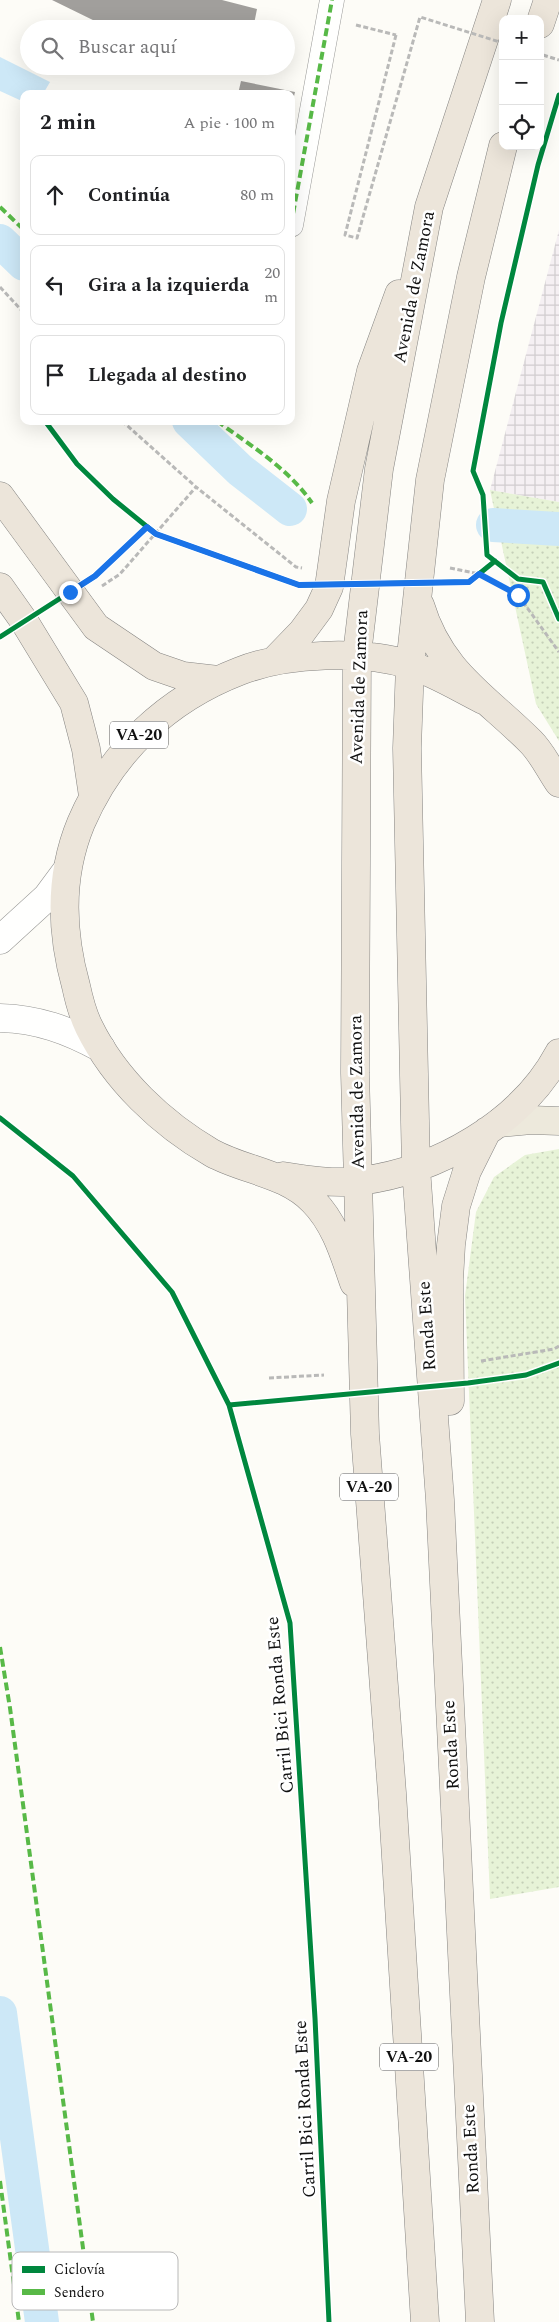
<!DOCTYPE html>
<html lang="es">
<head>
<meta charset="utf-8">
<style>
  :root { --surface:#fff; --page:#f6f6f6; --text:#202124; --muted:#757577; --line:#e0e0e0 }
  body { margin:0; font-family:Spectral,serif; background:var(--page); color:var(--text) }
  .controls { position:absolute; right:15px; top:15px; display:grid; overflow:hidden; border-radius:10px; box-shadow:0 5px 20px #0002 }
  .controls button { width:45px; height:45px; display:grid; place-items:center; padding:0; border:0; border-bottom:1px solid var(--line); background:var(--surface); color:var(--text); font:25px sans-serif }
  .stop { position:absolute; width:15px; height:15px; margin:-11px; border:4px solid #1a73e8; border-radius:50%; background:#fff }
  .stop.end { background:#1a73e8; border-color:#fff; box-shadow:0 1px 5px #0008 }
  .list { margin:0; padding:0; list-style:none }
  h2 { display:flex; justify-content:space-between; align-items:center; height:65px; margin:0; padding:0 20px; font-size:21px }
  h2 small { font-size:16px; font-weight:400; color:var(--muted) }
  .list li { display:grid; grid-template-columns:32px 1fr auto; gap:15px; align-items:center; box-sizing:border-box; height:80px; margin:0 10px 10px; padding:0 10px; border:1px solid var(--line); border-radius:10px }
  .list b { display:block; font-size:19px; white-space:nowrap }
  .list em { font-size:16px; font-style:normal; color:var(--muted) }
  .icon { flex:none; width:28px; height:28px; fill:none; stroke:currentColor; stroke-width:2; stroke-linecap:round; stroke-linejoin:round }
  .map { position:relative; flex:none; width:559px; height:2322px; overflow:hidden }
  .search { position:absolute; background:var(--surface); box-shadow:0 5px 20px #0002; left:20px; top:20px; width:275px; height:55px; display:flex; align-items:center; gap:12px; box-sizing:border-box; padding:0 18px; border-radius:28px; color:var(--muted); font-size:19px }
  .panel { position:absolute; background:var(--surface); box-shadow:0 5px 20px #0002; left:20px; top:90px; width:275px; height:335px; border-radius:10px }
  .map>svg:first-child { display:block }
  .industrial { fill:url(#industrial-grid) }
  .grass { fill:url(#grass-dots) }
  .water { fill:#cde8f7 }
  .lines { fill:none; stroke-linecap:round; stroke-linejoin:round }
  .canal { stroke:#cde8f7; stroke-width:34 }
  .building { fill:#a19f9c }
  .pedestrian-casing { stroke:#979795; stroke-width:25 }
  .tertiary-casing { stroke:#979795; stroke-width:29 }
  .primary-casing { stroke:#858482; stroke-width:29 }
  .trunk-casing { stroke:#858482; stroke-width:29 }
  .path { stroke:#b9b9b8; stroke-width:3; stroke-dasharray:5 2.5; stroke-linecap:butt }
  .pedestrian { stroke:#fffffe; stroke-width:24 }
  .tertiary { stroke:#fffffe; stroke-width:28 }
  .primary { stroke:#ede9dc; stroke-width:28 }
  .trunk { stroke:#ece5da; stroke-width:28 }
  .path-bridge { stroke:#b9b9b8; stroke-width:3; stroke-dasharray:5 2.5; stroke-linecap:butt }
  .quiet { stroke:#58b947; stroke-width:4; stroke-dasharray:8 4; stroke-linecap:butt }
  .cycleway-casing { stroke:#fff; stroke-width:8 }
  .cycleway { stroke:#00873e; stroke-width:5 }
  .route { stroke:#1a73e8; stroke-width:6 }
  .labels { text-anchor:middle; dominant-baseline:central; stroke-width:5; stroke-linejoin:round; paint-order:stroke }
  .shield { fill:#fff; stroke:#585858; stroke-width:1 }
  .shield-label { font-size:16px; font-weight:bold; fill:#111 }
  .street-label { font-size:18px; fill:#111; stroke:#fff }
  .key { fill:#fff; stroke:#b8b8b8; stroke-width:1 }
  .key-label { font-size:14px; fill:#111 }
</style>
</head>
<body>
<div class="map">
<svg width="559" height="2322" viewBox="0 0 559 2322">
  <defs>
    <pattern id="industrial-grid" width="8" height="8" patternUnits="userSpaceOnUse" patternTransform="scale(1.25)"><rect width="8" height="8" fill="#f5f0f3"/><path d="M0 4h8M4 0v8" fill="none" stroke="#d1cdcf"/></pattern>
    <pattern id="grass-dots" width="8" height="8" patternUnits="userSpaceOnUse" patternTransform="scale(1.25)"><rect width="8" height="8" fill="#e7f3d7"/><path d="M2 2h.1M6 6h.1" fill="none" stroke="#c5cfb8" stroke-width="1.8" stroke-linecap="round"/></pattern>
  </defs>
  <rect width="100%" height="100%" fill="#fdfcf7"/>
  <path class="industrial" d="M 559,230 L 559,502 L 490,490 Z"/>
  <path class="grass" d="M 490,490 L 559,502 L 559,741 L 536,704 Z
    M 559,1149 L 559,1887 L 490,1899 L 465,1296 L 476,1212 L 494,1177 L 525,1155 Z"/>
  <path class="water" d="M 0,57 L 50,82 L 43,94 L 24,94 L 24,102 L 0,91 Z"/>
  <g class="lines">
    <path class="canal" d="M 0,241 L 24,264
      M 189,421 L 240,470 L 290,509
      M 493,525 L 559,529
      M 0,2013 L 42,2322"/>
  </g>
  <path class="building" d="M 52,0 L 222,0 L 257,9 L 253,29 L 119,29 L 101,24 Z
    M 241,81 L 295,92 L 292,105 L 291,94 L 238,94 Z"/>
  <g class="lines">
    <g class="pedestrian-casing">
      <path id="pedestrian" d="M 291,225 L 332,0"/>
    </g>
    <g class="tertiary-casing">
      <path id="tertiary" d="M 0,940 L 47,897 L 67,870
        M 0,1018 C 38,1019 68,1030 101,1048"/>
    </g>
    <g class="primary-casing">
      <path id="primary" d="M 499,1123 L 531,1120 L 559,1121"/>
    </g>
    <g class="trunk-casing">
      <path id="trunk" d="M 540,24 L 548,0
        M 0,496 L 96,627 L 154,666 L 183,676 L 218,680
        M 0,587 L 24,621 L 74,703 L 86,749 L 93,796
        M 420,605 C 440,672 485,696 531,742 C 542,753 550,770 559,783
        M 274,661 L 302,632 L 319,609 L 329,587 L 341,501 L 371,371 L 399,294
        M 283,1176 C 308,1180 334,1184 360,1181 C 437,1171 521,1124 559,1053
        M 354,1283 C 344,1254 335,1223 313,1201 C 286,1173 245,1171 212,1153 C 162,1124 115,1080 89,1027 C 83,1015 79,1000 76,986 C 61,932 59,876 81,823 C 112,751 167,699 240,671 C 286,653 363,650 410,665 C 435,673 459,688 483,700
        M 450,1401 L 449,1280 L 451,1245 L 456,1206 L 467,1171 L 487,1131
        M 425,2322 L 392,1793 L 365,1434 L 355,1073 L 357,654 L 379,469 L 429,207 L 497,0
        M 480,2322 L 440,1500 L 416,1168 L 407,748 L 410,665 L 430,480 L 471,277 L 503,146"/>
    </g>
    <path class="path" d="M 356,25 L 396,35
      M 543,55 L 559,60
      M 0,287 L 24,313
      M 122,421 L 196,487
      M 450,568 L 479,574 L 518,595 L 559,652
      M 102,586 L 120,574 L 196,487 L 296,567 L 302,568
      M 481,1361 L 554,1349 L 559,1346
      M 269,1378 L 324,1375"/>
    <use href="#pedestrian" class="pedestrian"/>
    <use href="#tertiary" class="tertiary"/>
    <use href="#primary" class="primary"/>
    <use href="#trunk" class="trunk"/>
    <path class="path-bridge" d="M 396,35 L 345,235 L 357,238 L 420,17 L 503,43"/>
    <path class="quiet" d="M 0,207 L 24,230
      M 291,225 L 332,0
      M 217,421 C 251,446 288,468 312,503
      M 0,1647 L 10,1708 L 93,2322
      M 0,2181 L 19,2322"/>
    <g class="cycleway-casing">
      <path id="cycleway" d="M 559,95 L 538,165 L 501,323 L 473,471 L 483,495 L 487,555 L 518,579 L 543,582 L 559,619
        M 45,421 L 77,464 L 113,499 L 156,534 L 299,585 L 469,582 L 495,561
        M 0,637 L 95,576 L 147,527
        M 0,1118 L 73,1176 L 172,1292 L 229,1405 L 290,1623 L 315,2018 L 329,2322
        M 229,1405 L 468,1383 L 526,1375 L 559,1363"/>
    </g>
    <use href="#cycleway" class="cycleway"/>
  </g>
  <g class="lines">
    <path class="route" d="M 70,592 L 95,576 L 147,527 L 156,534 L 299,585 L 469,582 L 479,574 L 518,595"/>
  </g>
  <g class="labels">
    <g class="shield">
      <rect x="110" y="721.5" width="58" height="27" rx="4"/>
      <rect x="340" y="1473.5" width="58" height="27" rx="4"/>
      <rect x="380" y="2043.5" width="58" height="27" rx="4"/>
    </g>
    <g class="shield-label">
      <text x="139" y="735">VA-20</text>
      <text x="369" y="1487">VA-20</text>
      <text x="409" y="2057">VA-20</text>
    </g>
    <g class="street-label">
      <text transform="translate(414 287) rotate(-79)">Avenida de Zamora</text>
      <text transform="translate(359 687) rotate(-88)">Avenida de Zamora</text>
      <text transform="translate(357 1092) rotate(-91)">Avenida de Zamora</text>
      <text transform="translate(427 1326) rotate(-94)">Ronda Este</text>
      <text transform="translate(280 1705) rotate(-95)">Carril Bici Ronda Este</text>
      <text transform="translate(451 1745) rotate(-93)">Ronda Este</text>
      <text transform="translate(305 2109) rotate(-93)">Carril Bici Ronda Este</text>
      <text transform="translate(471 2149) rotate(-93)">Ronda Este</text>
    </g>
  </g>
  <rect x="12" y="2252" width="166" height="58" rx="8" class="key"/>
  <rect x="22" y="2266" width="23" height="7" fill="#00873e"/>
  <rect x="22" y="2289" width="23" height="6" fill="#58b947"/>
  <g class="key-label">
    <text x="54" y="2274">Ciclovía</text>
    <text x="54" y="2297">Sendero</text>
  </g>
</svg>
<div class="controls">
<button>+</button>
<button>−</button>
<button><svg class="icon" aria-label="locate" viewBox="0 0 24 24"><circle cx="12" cy="12" r="6"/><path d="M12 2v4M12 18v4M2 12h4M18 12h4"/></svg></button>
</div>
<div class="stop" style="left:518px;top:595px"></div>
<div class="stop end" style="left:70px;top:592px"></div>
<div class="search"><svg class="icon" aria-label="search" viewBox="0 0 24 24"><circle cx="10" cy="10" r="6"/><path d="M15 15l6 6"/></svg>Buscar aquí</div>
<section class="panel">
<h2>2 min<small>A pie · 100 m</small></h2>
<ul class="list">
<li><svg class="icon" aria-label="ahead" viewBox="0 0 24 24"><path d="M12 20V5M6 11l6-6 6 6"/></svg><div><b>Continúa</b></div><em>80 m</em></li>
<li><svg class="icon" aria-label="left" viewBox="0 0 24 24"><path d="M17 20v-9H6M10 6l-5 5 5 5"/></svg><div><b>Gira a la izquierda</b></div><em>20 m</em></li>
<li><svg class="icon" aria-label="arrive" viewBox="0 0 24 24"><path d="M6 21V4h12l-3 4 3 4H6"/></svg><div><b>Llegada al destino</b></div></li>
</ul>
</section>
</div>
</body>
</html>
